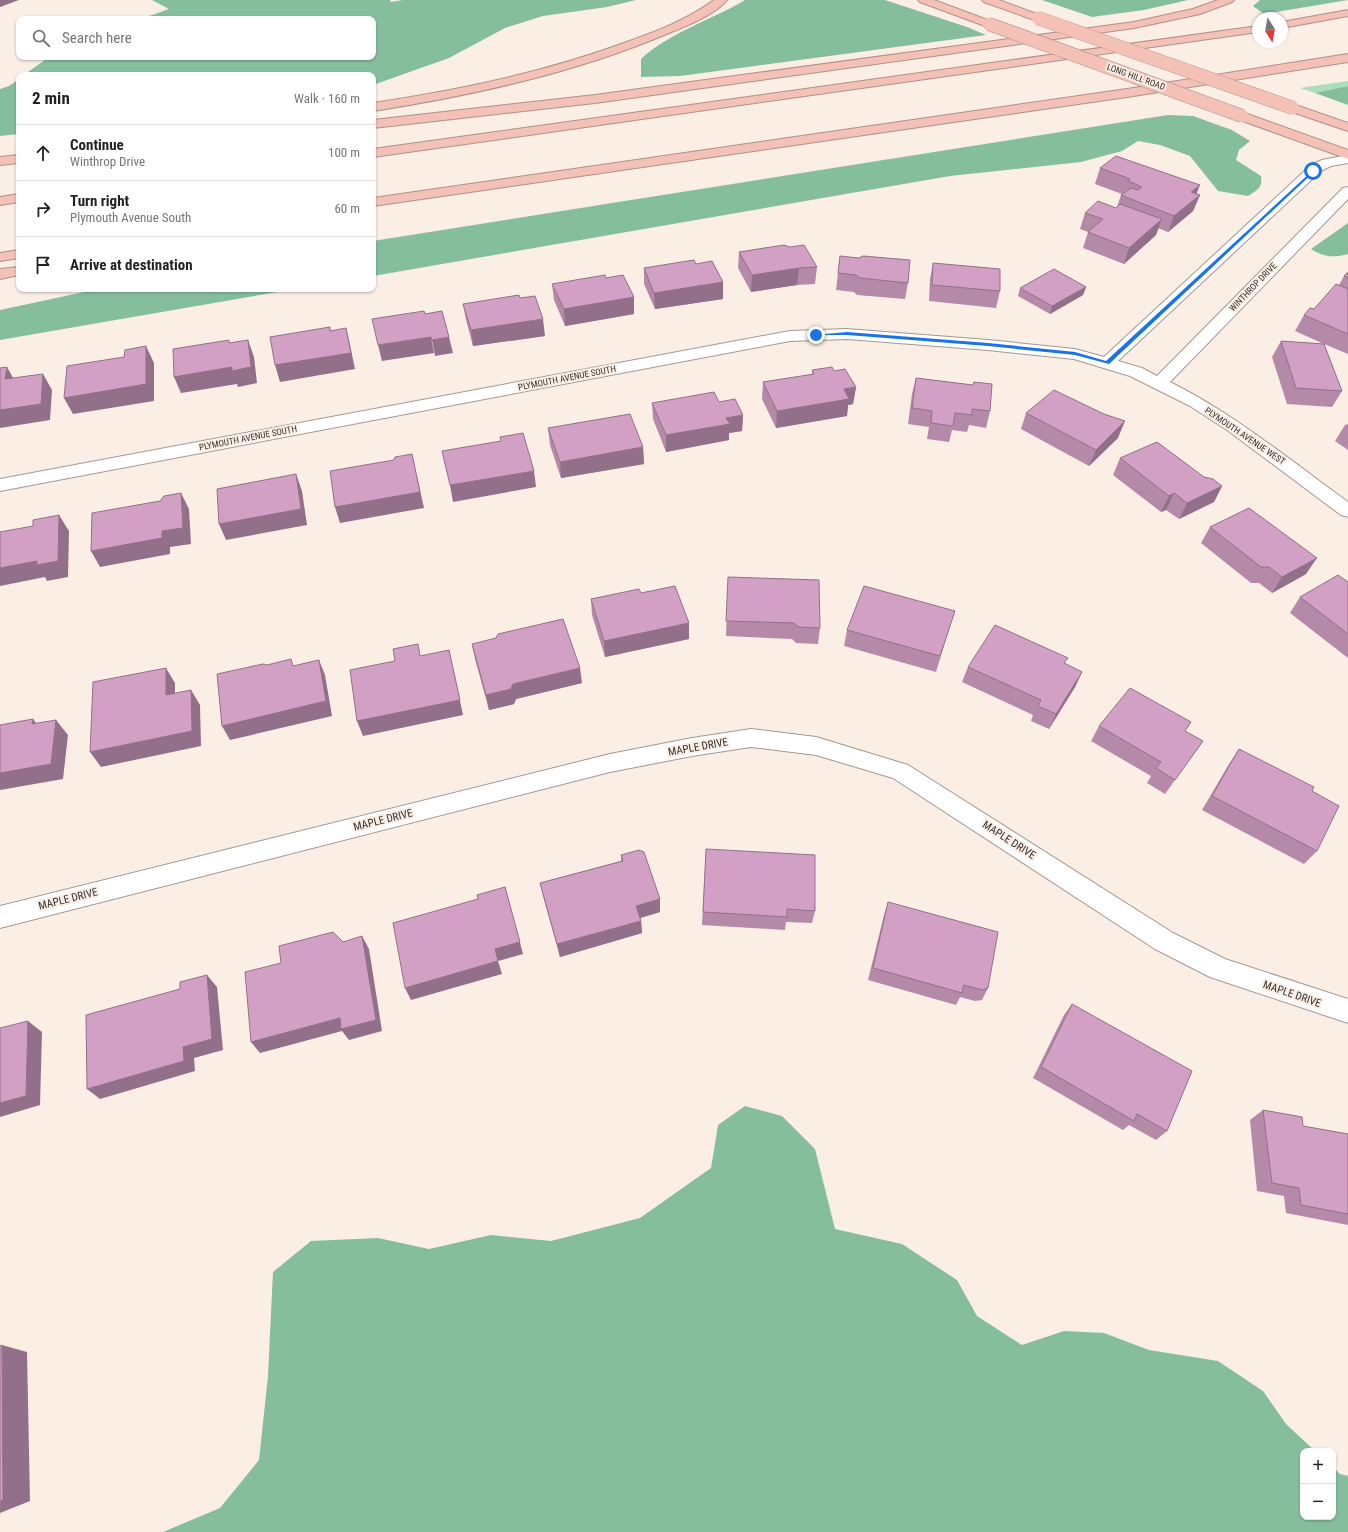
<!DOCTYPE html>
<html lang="en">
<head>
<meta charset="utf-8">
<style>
  :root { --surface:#fff; --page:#f6f6f6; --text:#222; --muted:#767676; --line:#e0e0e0 }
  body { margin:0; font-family:"Roboto Condensed",sans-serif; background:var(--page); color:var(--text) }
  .controls { position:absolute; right:12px; bottom:12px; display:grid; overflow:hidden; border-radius:8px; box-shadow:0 1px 3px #0004 }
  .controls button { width:36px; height:36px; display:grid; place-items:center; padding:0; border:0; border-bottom:1px solid var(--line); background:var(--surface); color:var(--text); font:20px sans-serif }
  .compass { position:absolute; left:1252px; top:12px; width:36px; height:36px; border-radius:50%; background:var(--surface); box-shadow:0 1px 3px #0004; rotate:169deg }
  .stop { position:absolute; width:12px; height:12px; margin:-9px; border:3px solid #1a73e8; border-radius:50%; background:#fff }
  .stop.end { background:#1a73e8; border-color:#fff; box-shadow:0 1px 4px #0008 }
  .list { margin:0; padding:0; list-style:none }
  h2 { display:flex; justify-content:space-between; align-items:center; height:52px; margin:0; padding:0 16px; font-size:17px }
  h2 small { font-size:13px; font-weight:400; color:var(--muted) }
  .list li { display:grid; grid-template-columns:26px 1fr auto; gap:12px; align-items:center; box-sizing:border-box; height:56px; padding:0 16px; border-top:1px solid var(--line) }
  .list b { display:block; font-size:15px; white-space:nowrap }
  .list p { margin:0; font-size:13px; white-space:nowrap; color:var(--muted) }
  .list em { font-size:13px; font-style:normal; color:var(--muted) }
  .icon { flex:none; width:22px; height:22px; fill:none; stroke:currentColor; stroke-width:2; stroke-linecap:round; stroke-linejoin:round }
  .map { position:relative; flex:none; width:1348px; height:1532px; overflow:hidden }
  .search { position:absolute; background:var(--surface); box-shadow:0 1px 3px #0004; left:16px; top:16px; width:360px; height:44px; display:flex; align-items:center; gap:10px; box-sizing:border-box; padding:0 14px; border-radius:8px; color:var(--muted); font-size:15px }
  .panel { position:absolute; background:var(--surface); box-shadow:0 1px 3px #0004; left:16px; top:72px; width:360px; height:220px; border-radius:8px }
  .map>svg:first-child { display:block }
  .green { fill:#a9debe }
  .forest { fill:#85be9c }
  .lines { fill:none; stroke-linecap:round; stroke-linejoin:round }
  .street-casing { stroke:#a49890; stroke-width:2 }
  .highway-casing { stroke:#b28f87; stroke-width:2 }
  .street { fill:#fff; fill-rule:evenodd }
  .highway { fill:#f4c1b7; fill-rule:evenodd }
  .highway-bridge-casing { stroke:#b28f87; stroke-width:14; stroke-linecap:butt }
  .highway-bridge { stroke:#f4c1b7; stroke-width:13 }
  .wall { fill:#b58aa9 }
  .shaded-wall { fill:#937089 }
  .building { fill:#d2a0c4; stroke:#937089 }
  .route { fill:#1a73e8 }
  .labels { text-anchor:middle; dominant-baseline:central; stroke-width:4; stroke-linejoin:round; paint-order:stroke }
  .far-street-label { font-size:9px; fill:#37322f; stroke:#faeee5 }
  .street-label { font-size:11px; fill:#37322f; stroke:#faeee5 }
</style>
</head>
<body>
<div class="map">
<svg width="1348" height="1532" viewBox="0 0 1348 1532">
  <rect width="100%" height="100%" fill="#faeee5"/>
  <path class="green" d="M 1348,81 L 1348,86 L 1315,93 L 1300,88 Z"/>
  <path class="forest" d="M 152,0 L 390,0 L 391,2 L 403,0 L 636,0 L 607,7 L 543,16 L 505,28 L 449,58 L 373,85 L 373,75 L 24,75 L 49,57 L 373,57 L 373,19 L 141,19 L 169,9 Z
    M 745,0 L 885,0 L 967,27 L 986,35 L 680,76 L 641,77 L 641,59 C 670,32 712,20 745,0 Z
    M 1042,0 L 1188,0 L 1144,10 L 1092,17 Z
    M 1260,0 L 1348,0 L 1264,14 L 1253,6 Z
    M 19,79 L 19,134 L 0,136 L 0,89 L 9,86 Z
    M 1348,86 L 1348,105 L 1315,93 Z
    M 1168,115 L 1193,116 L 1232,130 L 1250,141 L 1239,150 L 1236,160 L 1261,176 C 1263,188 1257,190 1248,196 L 1218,191 L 1190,156 L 1160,145 L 1138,141 L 1122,151 L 1081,162 L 950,176 L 373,276 L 373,241 Z
    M 1348,223 L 1348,254 C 1333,258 1324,257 1311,249 Z
    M 98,289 L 295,289 L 0,340 L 0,310 Z
    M 745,1106 L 782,1116 L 815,1149 L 835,1229 L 902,1244 L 957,1280 L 977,1316 L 1022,1345 L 1064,1331 L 1104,1333 L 1149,1350 L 1218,1361 L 1263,1391 L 1286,1424 L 1315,1451 L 1303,1451 L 1303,1517 L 1333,1517 L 1333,1467 L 1340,1474 L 1348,1476 L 1348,1532 L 163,1532 L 220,1508 L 259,1460 L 268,1376 L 273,1272 L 311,1241 L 378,1238 L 429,1249 L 491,1235 L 551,1241 L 640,1218 L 711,1168 L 718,1125 Z"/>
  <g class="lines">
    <g class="street-casing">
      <path id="street" d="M 1348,155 L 1348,163 L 1331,166 L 1321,171 L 1118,361 L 1142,368 L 1157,376 L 1343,188 L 1348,187 L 1348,199 L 1170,382 C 1234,414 1290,460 1348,502 L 1348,517 L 1341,515 L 1227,430 L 1190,406 L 1130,376 L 1074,359 L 988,350 L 847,339 L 790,341 L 0,491 L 0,479 L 790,331 L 847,329 L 988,340 L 1075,349 L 1104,357 L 1311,165 L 1322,160 Z
        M 751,729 L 816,737 L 908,765 L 1173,933 L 1225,959 L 1348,999 L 1348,1023 L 1210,977 L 1155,949 L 893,778 L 816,755 L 751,747 L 692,756 L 610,772 L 0,928 L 0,906 L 610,754 L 692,738 Z"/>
    </g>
    <g class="highway-casing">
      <path id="highway" d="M 714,0 L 727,0 C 716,14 685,27 669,33 C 575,73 474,95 373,111 L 373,103 C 458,90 542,73 624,43 C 655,32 687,20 714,0 Z
        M 918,0 L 934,0 L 993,22 L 995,24 L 993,26 L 985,26 L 920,2 Z
        M 982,0 L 999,0 L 1042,16 L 1044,18 L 1042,20 L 1034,20 L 984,2 Z
        M 1218,0 L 1234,0 L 1232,2 L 1200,14 L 1134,28 L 595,103 L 373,128 L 373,120 L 595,95 L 1134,22 L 1193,9 Z
        M 1348,10 L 1348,16 L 1282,28 L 1282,22 Z
        M 1258,26 L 1258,32 L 373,157 L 373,149 Z
        M 1348,54 L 1348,62 L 1127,97 L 373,206 L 373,198 L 1127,89 Z
        M 1293,104 L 1348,123 L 1348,131 L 1289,111 L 1287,108 Z
        M 1242,112 L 1348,150 L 1348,159 L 1237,119 L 1236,116 L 1237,113 Z
        M 19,155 L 19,163 L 0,165 L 0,157 Z
        M 19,194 L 19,202 L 0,205 L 0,197 Z
        M 19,250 L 19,258 L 0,261 L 0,253 Z
        M 19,267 L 19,275 L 0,279 L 0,269 Z"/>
    </g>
    <use href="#street" class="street"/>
    <use href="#highway" class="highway"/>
    <g class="highway-bridge-casing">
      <path id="highway-bridge" d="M 1038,18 L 1293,108
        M 989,24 L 1242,116"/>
    </g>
    <use href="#highway-bridge" class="highway-bridge"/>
  </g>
  <path class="wall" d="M 1100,168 L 1200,195 L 1193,211 L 1168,232 L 1158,228 L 1156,235 L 1124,264 L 1083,248 L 1088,232 L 1080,229 L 1085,213 L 1116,208 L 1117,207 L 1121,195 L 1122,194 L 1095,184 Z
    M 739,252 L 817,267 L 815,284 L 797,285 L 751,292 L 738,268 Z
    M 840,256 L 908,283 L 905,299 L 857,295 L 854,292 L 836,290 Z
    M 933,263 L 1000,291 L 996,308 L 929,301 L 930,279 Z
    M 696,264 L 723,299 L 655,309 L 644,284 L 644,268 Z
    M 1348,272 L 1348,354 L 1324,344 L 1342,391 L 1332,407 L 1287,404 L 1272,357 L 1281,341 L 1324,344 L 1295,331 L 1304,315 L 1314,309 L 1339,285 L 1344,276 Z
    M 606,278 L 634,297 L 634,314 L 565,326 L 554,300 L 552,284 Z
    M 1086,287 L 1083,295 L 1050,314 L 1018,296 L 1020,288 Z
    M 520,298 L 545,336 L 473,346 L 466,320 L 463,304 Z
    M 812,370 L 856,387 L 853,404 L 848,405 L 847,416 L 776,428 L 762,399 L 763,382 L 812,375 Z
    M 916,378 L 973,385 L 974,382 L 990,411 L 986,428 L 969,425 L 967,432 L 952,430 L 949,442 L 927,439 L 929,427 L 908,424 L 912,394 Z
    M 719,402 L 743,415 L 742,431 L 729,433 L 729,440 L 666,452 L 653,419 L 652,403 Z
    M 1026,413 L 1118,438 L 1089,466 L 1021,429 Z
    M 1348,424 L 1348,450 L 1335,441 L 1345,425 Z
    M 548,428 L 643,447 L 644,464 L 561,478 L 550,445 Z
    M 1120,458 L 1204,477 L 1222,486 L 1214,502 L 1179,519 L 1166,510 L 1161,512 L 1113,475 Z
    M 1210,527 L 1306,574 L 1272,593 L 1259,583 L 1251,583 L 1201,543 Z
    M 728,577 L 820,628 L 818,644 L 796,643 L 792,639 L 726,636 Z
    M 1348,582 L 1348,658 L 1290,613 L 1300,597 Z
    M 641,593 L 689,639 L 605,657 L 592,615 L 591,599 Z
    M 950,626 L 936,672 L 844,646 L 847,630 Z
    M 472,644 L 582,683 L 516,699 L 514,704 L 489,710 L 475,659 Z
    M 1065,664 L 1082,672 L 1075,687 L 1049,729 L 1031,721 L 1033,715 L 962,682 L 968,667 Z
    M 1191,722 L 1185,731 L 1203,741 L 1193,755 L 1165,794 L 1147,783 L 1151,776 L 1091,741 L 1099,726 Z
    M 1239,749 L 1312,791 L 1317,851 L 1304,864 L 1202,810 L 1229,764 Z
    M 706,849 L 815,911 L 812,923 L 786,922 L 785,930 L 702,925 Z
    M 621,855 L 660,899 L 660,912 L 640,918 L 641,921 L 642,933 L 560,957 L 543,896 L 540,883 L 621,861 Z
    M 888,902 L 988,988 L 982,1000 L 975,1001 L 960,997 L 956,1005 L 868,980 L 884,915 Z
    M 1072,1004 L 1167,1131 L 1156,1140 L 1129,1125 L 1123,1130 L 1033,1078 L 1064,1015 Z
    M 1263,1110 L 1303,1126 L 1348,1134 L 1348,1225 L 1286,1213 L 1284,1196 L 1257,1191 L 1250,1120 Z"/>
  <path class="shaded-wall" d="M 0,0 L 19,0 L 0,7 Z
    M 1200,185 L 1194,200 L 1200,195 L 1193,211 L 1168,232 L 1174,216 L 1191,192 Z
    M 1162,219 L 1156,235 L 1124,264 L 1129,248 Z
    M 799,268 L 797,285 L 751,292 L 752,275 Z
    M 723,282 L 723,299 L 655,309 L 654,293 Z
    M 1086,287 L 1083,295 L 1050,314 L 1052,306 Z
    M 634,297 L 634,314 L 565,326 L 564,309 Z
    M 543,319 L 545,336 L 473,346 L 471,330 Z
    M 346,328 L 350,345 L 355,369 L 280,382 L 275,365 Z
    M 431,337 L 434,353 L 382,361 L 378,345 Z
    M 449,337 L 453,353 L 435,356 L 432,340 Z
    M 248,340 L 254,357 L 257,383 L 238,387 L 237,384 L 181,393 L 174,377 Z
    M 146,346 L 154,363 L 154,401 L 73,414 L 64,398 Z
    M 7,367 L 16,383 L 5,379 Z
    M 43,374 L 52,390 L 50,420 L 0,428 L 0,410 Z
    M 856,387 L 853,404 L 848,405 L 847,416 L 776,428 L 777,411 L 844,389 Z
    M 743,415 L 742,431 L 729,433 L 729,440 L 666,452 L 666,435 L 726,418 Z
    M 1125,421 L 1118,438 L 1089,466 L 1096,450 Z
    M 643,447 L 644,464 L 561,478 L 560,462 Z
    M 412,454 L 424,508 L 340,523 L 335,507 Z
    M 534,471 L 536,487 L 453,502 L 450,485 Z
    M 296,474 L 302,491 L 307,525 L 226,540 L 219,524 Z
    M 1222,486 L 1214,502 L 1179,519 L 1187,503 Z
    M 181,493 L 189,509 L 191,544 L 170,547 L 170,554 L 100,567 L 91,551 L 162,531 Z
    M 1174,493 L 1166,510 L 1161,512 L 1169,496 Z
    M 59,515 L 69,531 L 68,577 L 47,581 L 45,577 L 0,586 L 0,568 Z
    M 1317,558 L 1306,574 L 1272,593 L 1282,577 Z
    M 689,623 L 689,639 L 605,657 L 604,641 Z
    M 449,650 L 463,715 L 363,736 L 357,721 Z
    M 319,660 L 325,675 L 332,716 L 230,740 L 222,726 Z
    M 166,668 L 175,683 L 175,710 L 166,695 Z
    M 580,668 L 582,683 L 516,699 L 514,704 L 489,710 L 486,695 L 513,684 Z
    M 1082,672 L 1075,687 L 1049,729 L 1056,714 Z
    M 191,690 L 200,705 L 201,746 L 101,767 L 90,752 Z
    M 33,719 L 45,734 L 32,724 Z
    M 56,720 L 68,735 L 63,779 L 0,790 L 0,773 Z
    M 505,887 L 523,954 L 498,961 L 502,974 L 411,1000 L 405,988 L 495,949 Z
    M 660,899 L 660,912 L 637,919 L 636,906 Z
    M 641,921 L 642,933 L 560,957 L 557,944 Z
    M 362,936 L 369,949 L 382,1031 L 349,1040 L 342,1031 L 260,1053 L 251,1042 Z
    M 207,975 L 217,987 L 223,1050 L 194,1058 L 195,1071 L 100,1099 L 87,1089 L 183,1047 Z
    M 28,1021 L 42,1032 L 40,1105 L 0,1117 L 0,1103 Z
    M 2,1345 L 27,1352 L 30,1501 L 0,1513 Z"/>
  <path class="building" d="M 1116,156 L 1200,185 L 1191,192 L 1200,195 L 1174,216 L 1121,195 L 1131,188 L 1138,190 L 1142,187 L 1128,181 L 1130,179 L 1100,168 Z
    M 1098,201 L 1116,208 L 1120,204 L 1162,219 L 1129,248 L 1088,232 L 1103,219 L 1085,213 Z
    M 784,245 L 790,247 L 804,245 L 817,267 L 799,268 L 752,275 L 739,252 Z
    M 840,256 L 859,258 L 863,256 L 910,260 L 908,283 L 860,278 L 856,275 L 838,273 Z
    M 694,260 L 696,264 L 712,261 L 723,282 L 654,293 L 644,268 Z
    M 933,263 L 1000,269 L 1000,291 L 932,285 Z
    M 1054,269 L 1086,287 L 1052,306 L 1020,288 Z
    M 1348,272 L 1348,278 L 1344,276 Z
    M 605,275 L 606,278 L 623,275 L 634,297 L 564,309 L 552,284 Z
    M 1336,284 L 1348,289 L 1348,334 L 1304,315 L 1310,308 L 1314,309 Z
    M 519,295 L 520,298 L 535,296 L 543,319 L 471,330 L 463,304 Z
    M 424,311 L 425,314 L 442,311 L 449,337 L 432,340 L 431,337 L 378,345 L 372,319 Z
    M 330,327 L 330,331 L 346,328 L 351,353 L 275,365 L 270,337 Z
    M 229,340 L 229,343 L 248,340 L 251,367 L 232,371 L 232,367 L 174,377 L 173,349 Z
    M 1281,341 L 1324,344 L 1342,391 L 1296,388 Z
    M 146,346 L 146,384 L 64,398 L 67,366 L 124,357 L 125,350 Z
    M 7,367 L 5,379 L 43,374 L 41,404 L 0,410 L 0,368 Z
    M 832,367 L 834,371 L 845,369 L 856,387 L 844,389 L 849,399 L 777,411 L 763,382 L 814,374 L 812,370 Z
    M 916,378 L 973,385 L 974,382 L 992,384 L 990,411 L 972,409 L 972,415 L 955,413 L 953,426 L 931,423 L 932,411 L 912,408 Z
    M 1054,390 L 1104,414 L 1125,421 L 1096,450 L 1026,413 Z
    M 714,392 L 719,402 L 735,399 L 743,415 L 726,418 L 730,424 L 666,435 L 652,403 Z
    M 630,414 L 643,447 L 560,462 L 548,428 Z
    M 523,433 L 534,471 L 450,485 L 442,451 L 501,441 L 500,437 Z
    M 1157,442 L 1204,477 L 1213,479 L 1222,486 L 1187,503 L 1174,493 L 1169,496 L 1120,458 Z
    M 412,454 L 420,492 L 335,507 L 330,471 L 394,460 L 395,457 Z
    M 296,474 L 301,509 L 219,524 L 217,489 Z
    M 181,493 L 183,528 L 162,531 L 162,538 L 91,551 L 92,513 L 160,501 L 164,496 Z
    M 1249,508 L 1317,558 L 1282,577 L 1269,567 L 1261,567 L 1210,527 Z
    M 59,515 L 58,561 L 37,565 L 37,561 L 0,568 L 0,532 L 33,526 L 33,520 Z
    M 1338,575 L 1348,582 L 1348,634 L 1300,597 Z
    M 728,577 L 819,580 L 820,628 L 798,627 L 794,623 L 726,621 Z
    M 675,586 L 689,623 L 604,641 L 591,599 L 639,589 L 641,593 Z
    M 864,586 L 955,611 L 940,656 L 847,630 Z
    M 563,619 L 580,668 L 513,684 L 511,689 L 486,695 L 472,644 L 496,638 L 498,634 Z
    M 995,625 L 1068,658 L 1064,663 L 1082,672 L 1056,714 L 1038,706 L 1041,700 L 968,667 Z
    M 418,644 L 420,656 L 449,650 L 460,700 L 357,721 L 350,670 L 395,661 L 393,649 Z
    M 291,659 L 293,666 L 319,660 L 326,701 L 222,726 L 217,674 L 263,664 L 267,665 Z
    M 166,668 L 166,695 L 191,690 L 192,731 L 90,752 L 93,682 Z
    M 1130,688 L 1191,722 L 1185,731 L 1203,741 L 1175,780 L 1156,768 L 1161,762 L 1099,726 Z
    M 33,719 L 32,724 L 56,720 L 51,764 L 0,773 L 0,725 Z
    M 1239,749 L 1314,787 L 1312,791 L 1339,806 L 1317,851 L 1212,796 Z
    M 706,849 L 815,855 L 815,911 L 787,909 L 787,917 L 703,912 Z
    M 639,850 L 644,852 L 660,899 L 636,906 L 641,921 L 557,944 L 540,883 L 623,861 L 621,855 Z
    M 505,887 L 520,942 L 495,949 L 498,961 L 405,988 L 393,923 L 478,899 L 477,895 Z
    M 888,902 L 998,932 L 988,988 L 982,990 L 964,985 L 962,993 L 873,968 Z
    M 333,932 L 343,942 L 362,936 L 376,1020 L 341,1029 L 340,1018 L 251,1042 L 245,972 L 281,963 L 279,946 Z
    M 207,975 L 212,1039 L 183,1047 L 184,1061 L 87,1089 L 86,1015 L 180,989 L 180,982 Z
    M 1072,1004 L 1192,1071 L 1167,1131 L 1137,1114 L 1134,1121 L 1041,1067 Z
    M 28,1021 L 26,1096 L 0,1103 L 0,1028 Z
    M 1263,1110 L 1302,1117 L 1303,1126 L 1348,1134 L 1348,1214 L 1301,1205 L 1299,1188 L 1272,1183 Z
    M 2,1345 L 3,1500 L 0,1501 L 0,1346 Z"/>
  <path class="route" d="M 1312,171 L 1315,171 L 1109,364 L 1075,355 L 988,346 L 847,335 L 814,335 L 847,332 L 988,343 L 1075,352 L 1106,361 Z"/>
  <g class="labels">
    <g class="far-street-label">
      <text transform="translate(1136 77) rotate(20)">LONG HILL ROAD</text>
      <text transform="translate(1253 287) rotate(-46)">WINTHROP DRIVE</text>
      <text transform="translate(567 378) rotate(-11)">PLYMOUTH AVENUE SOUTH</text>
      <text transform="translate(1245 436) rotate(34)">PLYMOUTH AVENUE WEST</text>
      <text transform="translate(248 438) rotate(-11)">PLYMOUTH AVENUE SOUTH</text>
    </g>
    <g class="street-label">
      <text transform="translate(698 747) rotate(-10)">MAPLE DRIVE</text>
      <text transform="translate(383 820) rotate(-14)">MAPLE DRIVE</text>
      <text transform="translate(1009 840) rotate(33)">MAPLE DRIVE</text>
      <text transform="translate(68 899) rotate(-14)">MAPLE DRIVE</text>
      <text transform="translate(1292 994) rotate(19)">MAPLE DRIVE</text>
    </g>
  </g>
</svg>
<div class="controls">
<button>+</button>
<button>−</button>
</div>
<svg class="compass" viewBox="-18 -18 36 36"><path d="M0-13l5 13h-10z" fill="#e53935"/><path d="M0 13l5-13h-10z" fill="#767676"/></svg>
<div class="stop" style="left:1313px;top:171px"></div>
<div class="stop end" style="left:816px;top:335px"></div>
<div class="search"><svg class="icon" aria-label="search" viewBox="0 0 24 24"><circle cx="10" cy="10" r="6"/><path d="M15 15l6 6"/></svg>Search here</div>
<section class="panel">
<h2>2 min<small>Walk · 160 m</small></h2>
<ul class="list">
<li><svg class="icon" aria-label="ahead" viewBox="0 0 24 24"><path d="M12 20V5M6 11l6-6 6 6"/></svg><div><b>Continue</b><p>Winthrop Drive</p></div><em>100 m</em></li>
<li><svg class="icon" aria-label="right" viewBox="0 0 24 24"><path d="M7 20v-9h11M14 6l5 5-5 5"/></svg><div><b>Turn right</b><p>Plymouth Avenue South</p></div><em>60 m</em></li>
<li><svg class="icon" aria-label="arrive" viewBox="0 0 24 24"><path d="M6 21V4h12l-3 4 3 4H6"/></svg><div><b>Arrive at destination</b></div></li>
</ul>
</section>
</div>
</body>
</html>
